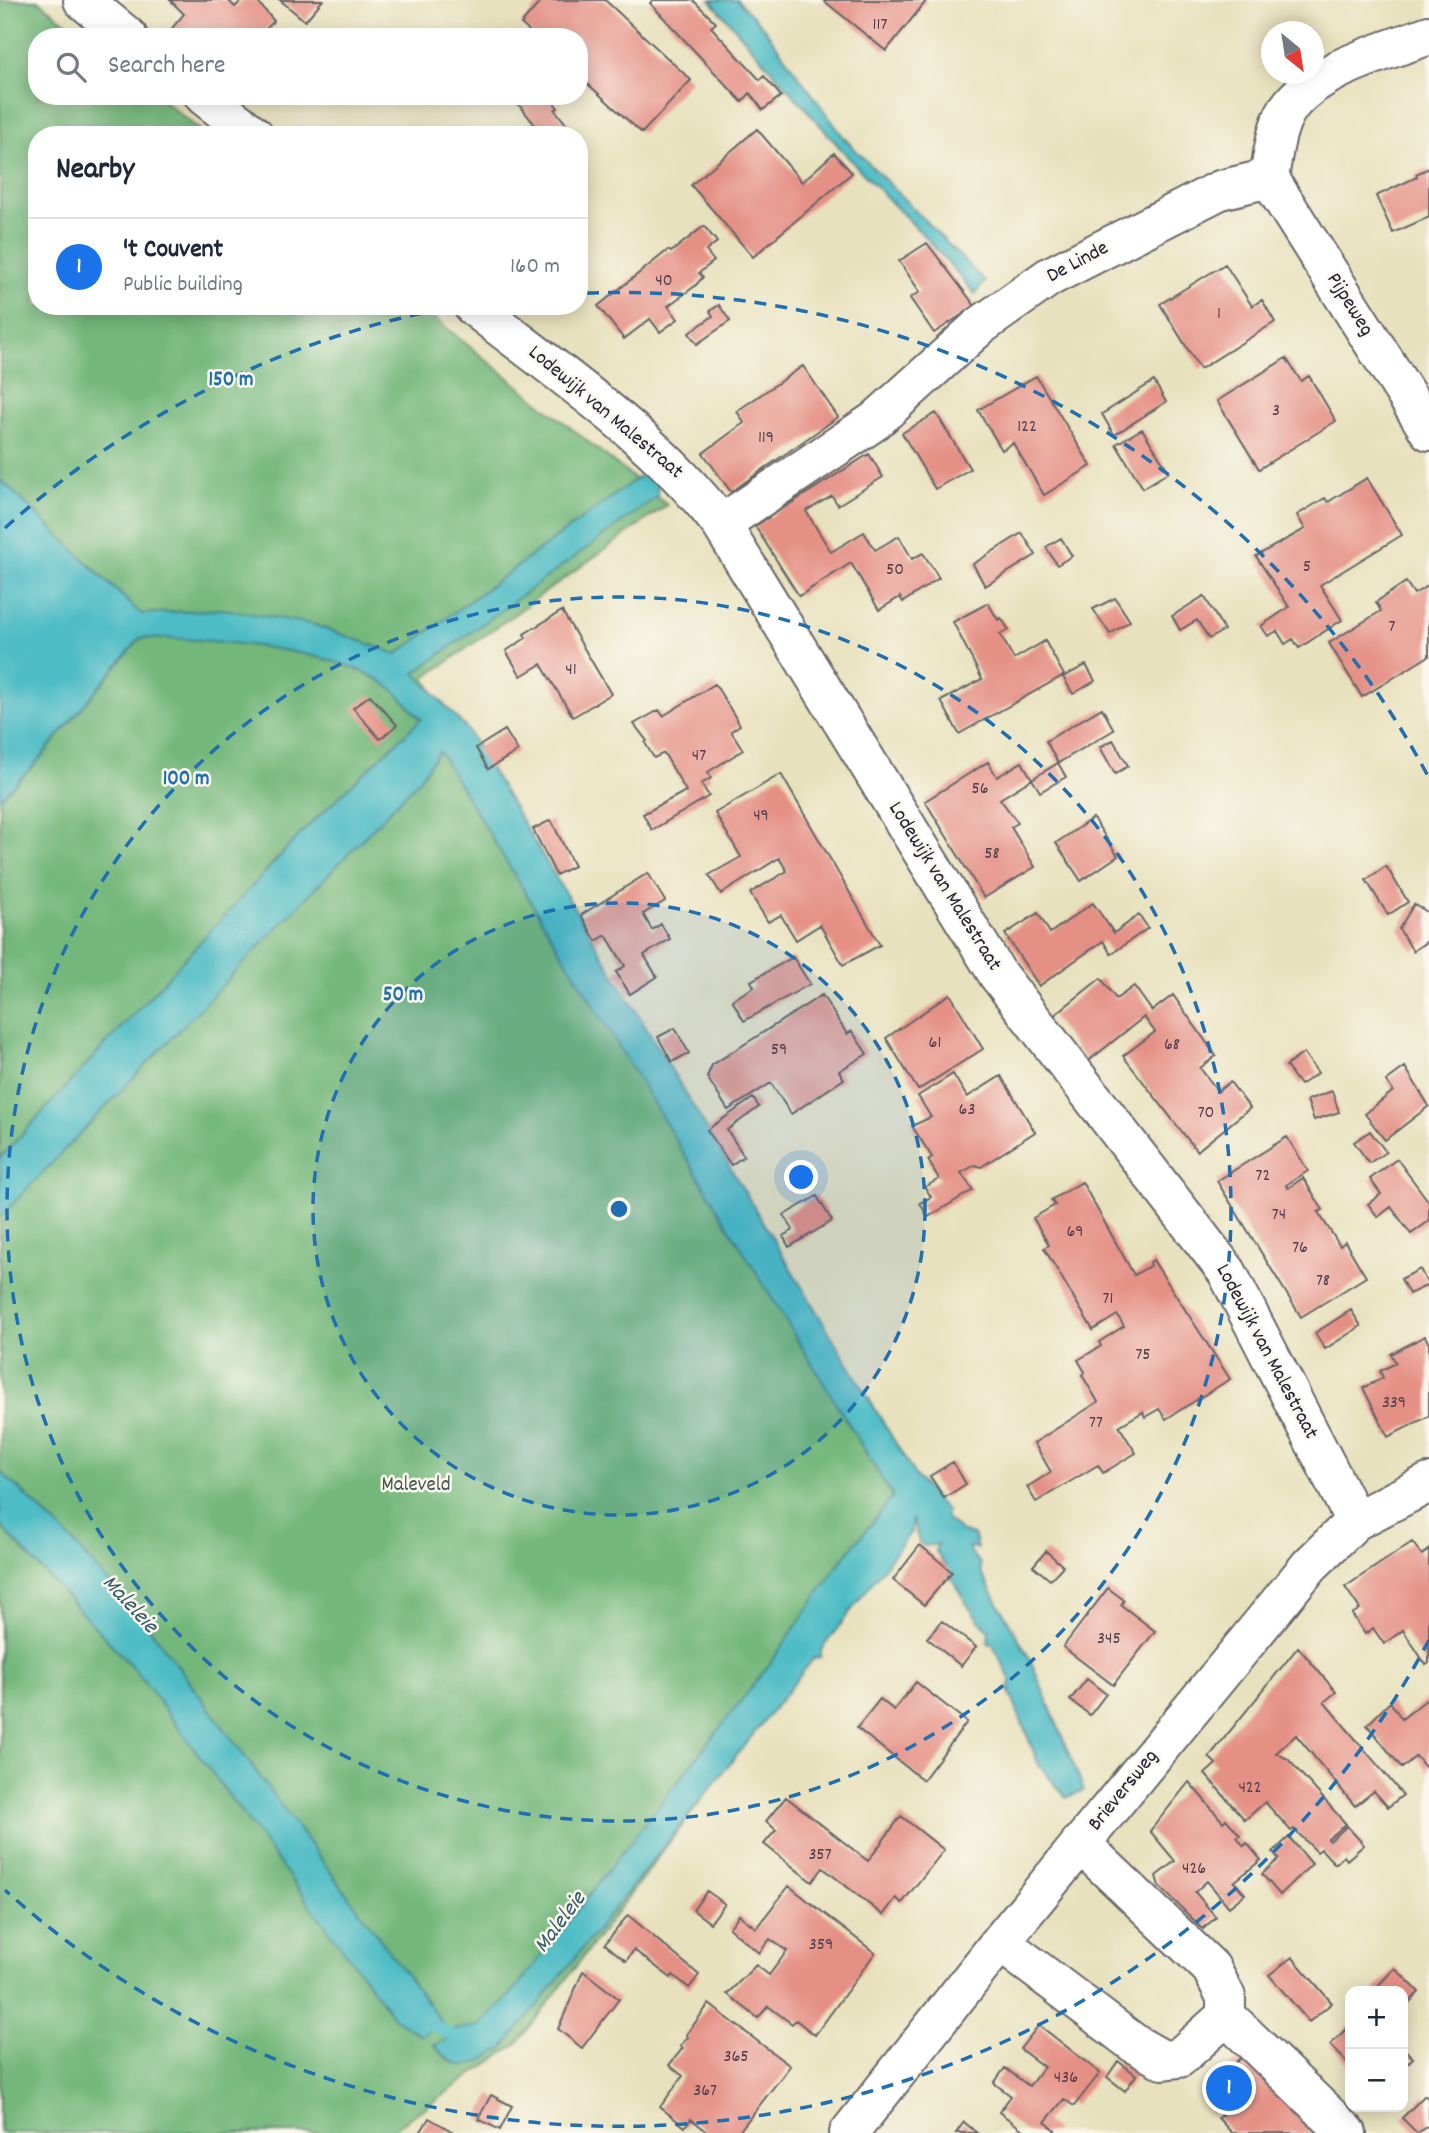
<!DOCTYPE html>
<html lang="en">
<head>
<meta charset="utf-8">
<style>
  :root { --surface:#fff; --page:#f2f2f3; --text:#1f2937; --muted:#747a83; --line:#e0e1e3; --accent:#1a73e8 }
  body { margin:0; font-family:Dekko,sans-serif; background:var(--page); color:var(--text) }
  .controls { position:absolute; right:21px; bottom:21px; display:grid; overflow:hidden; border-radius:14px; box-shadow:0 4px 18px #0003 }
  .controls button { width:63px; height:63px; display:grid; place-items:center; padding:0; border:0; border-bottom:2px solid var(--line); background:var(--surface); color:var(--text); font:35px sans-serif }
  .compass { position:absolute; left:1261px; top:21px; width:63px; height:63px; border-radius:50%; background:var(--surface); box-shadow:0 4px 18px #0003; rotate:150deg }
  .you { position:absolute; left:802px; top:1178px; width:24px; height:24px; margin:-18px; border:5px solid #fff; border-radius:50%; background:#1a73e8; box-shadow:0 0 0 10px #1a73e833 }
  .badge { display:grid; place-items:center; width:46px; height:46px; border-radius:50%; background:var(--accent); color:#fff; font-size:23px; font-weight:700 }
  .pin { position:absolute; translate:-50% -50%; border:4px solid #fff; box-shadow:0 2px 7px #0006 }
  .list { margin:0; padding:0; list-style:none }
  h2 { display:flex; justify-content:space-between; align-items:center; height:91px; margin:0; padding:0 28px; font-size:30px }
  h2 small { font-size:23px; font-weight:400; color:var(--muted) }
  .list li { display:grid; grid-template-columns:46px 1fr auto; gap:21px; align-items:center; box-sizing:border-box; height:98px; padding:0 28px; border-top:2px solid var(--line) }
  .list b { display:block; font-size:26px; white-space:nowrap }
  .list p { margin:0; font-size:23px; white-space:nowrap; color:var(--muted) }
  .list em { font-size:23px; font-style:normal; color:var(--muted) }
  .icon { flex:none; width:38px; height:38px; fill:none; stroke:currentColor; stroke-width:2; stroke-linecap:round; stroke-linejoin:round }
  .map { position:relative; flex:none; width:1429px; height:2133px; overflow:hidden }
  .search { position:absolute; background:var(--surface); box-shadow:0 4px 18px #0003; left:28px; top:28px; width:560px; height:77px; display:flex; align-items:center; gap:18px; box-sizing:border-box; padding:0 24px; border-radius:28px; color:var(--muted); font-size:26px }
  .panel { position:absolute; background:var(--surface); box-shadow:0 4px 18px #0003; left:28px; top:126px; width:560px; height:189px; border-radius:28px }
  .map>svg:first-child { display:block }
  .forest { fill:#73b77a; stroke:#4a6c5a; stroke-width:2 }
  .water { fill:#4ebcc5; stroke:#386f80; stroke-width:2 }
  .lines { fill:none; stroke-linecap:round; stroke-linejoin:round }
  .stream { stroke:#4ebcc5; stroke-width:12 }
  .building { fill:#e59085 }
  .minor-casing { stroke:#676568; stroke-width:42 }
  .minor { stroke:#fff; stroke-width:38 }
  .ring { fill:none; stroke:#1f6fb2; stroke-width:3.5; stroke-dasharray:12 9 }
  .labels { text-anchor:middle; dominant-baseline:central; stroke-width:5; stroke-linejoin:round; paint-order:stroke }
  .number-label { font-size:18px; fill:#533e4e }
  .street-label { font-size:21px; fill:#22223b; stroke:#fbf7ec }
  .park-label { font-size:21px; fill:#435854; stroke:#fbf7ec }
  .water-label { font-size:23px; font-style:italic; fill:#31586b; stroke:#fbf7ec }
  .centre { fill:#1f6fb2; stroke:#fbf7ec; stroke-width:3.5 }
  .ring-label { font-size:21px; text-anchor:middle; font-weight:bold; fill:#1f6fb2; stroke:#fbf7ec; stroke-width:5; stroke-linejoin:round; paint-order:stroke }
</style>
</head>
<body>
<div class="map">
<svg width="1429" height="2133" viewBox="0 0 1429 2133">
  <rect width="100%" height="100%" fill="#fbf7ec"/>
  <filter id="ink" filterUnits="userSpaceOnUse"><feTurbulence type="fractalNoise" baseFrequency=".0143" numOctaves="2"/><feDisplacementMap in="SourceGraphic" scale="14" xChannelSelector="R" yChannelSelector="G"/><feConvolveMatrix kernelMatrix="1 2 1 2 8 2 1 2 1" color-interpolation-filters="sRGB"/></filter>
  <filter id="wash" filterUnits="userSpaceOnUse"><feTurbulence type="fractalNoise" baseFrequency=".00686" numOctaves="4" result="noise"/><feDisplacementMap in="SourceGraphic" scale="28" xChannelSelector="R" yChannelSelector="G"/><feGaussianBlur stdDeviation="1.57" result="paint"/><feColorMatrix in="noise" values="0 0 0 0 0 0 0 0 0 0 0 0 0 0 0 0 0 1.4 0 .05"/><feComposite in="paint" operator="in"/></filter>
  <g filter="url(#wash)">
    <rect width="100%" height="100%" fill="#e8e1bd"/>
    <path class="forest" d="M 0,0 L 38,0 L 84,37 L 37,37 L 37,96 L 158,96 L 206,135 L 37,135 L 37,306 L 419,306 L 667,505 L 425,678 L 918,1513 L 518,2043 L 388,2133 L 0,2133 L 0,798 L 35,764 L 139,639 L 141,615 L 0,479 Z"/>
    <path class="water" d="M 710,0 L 737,0 L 763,27 L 845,139 L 985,282 L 975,294 L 928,240 L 856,166 Z
      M 646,472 L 658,480 L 657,497 L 415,673 L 466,728 L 916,1477 L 946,1511 L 946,1518 L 960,1531 L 974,1535 L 977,1549 L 969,1547 L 969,1552 L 980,1563 L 981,1573 L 1030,1659 L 1084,1790 L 1066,1798 L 1039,1765 L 1009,1690 L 1011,1681 L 993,1644 L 988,1644 L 989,1631 C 962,1605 955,1579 935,1550 L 938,1544 L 925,1546 L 919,1542 L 912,1518 L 911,1532 L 821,1650 L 821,1657 L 814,1658 L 500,2052 L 497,2051 C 468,2070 458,2072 434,2045 L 455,2036 L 454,2029 L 479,2026 L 513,1992 L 772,1661 L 840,1562 L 893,1497 L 439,751 L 418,781 L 0,1217 L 0,1158 L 305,829 L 421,719 C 411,709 402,697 391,688 C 341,648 203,638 140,638 L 35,764 L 0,798 L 0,479 L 141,614 L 224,609 L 312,624 L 397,654 Z
      M 0,1471 L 63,1531 L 148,1626 L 441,2021 L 422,2036 L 395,2019 L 137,1672 L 0,1525 Z"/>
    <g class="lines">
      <path class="stream" d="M 421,2018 L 469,2045"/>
    </g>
    <g id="blocks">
      <path class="building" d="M 170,0 L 228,0 L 235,7 L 242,0 L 256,0 L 274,21 L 258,37 L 183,37 L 172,28 L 184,14 Z
        M 280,0 L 323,0 L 305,21 Z
        M 542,0 L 605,0 L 691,80 L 642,133 L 579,76 L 579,37 L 536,37 L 521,24 Z
        M 653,0 L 693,0 L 716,23 L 711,27 L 760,80 L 764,76 L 781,96 L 763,110 L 750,93 L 742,102 L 650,3 Z
        M 823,0 L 927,0 L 886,51 Z
        M 512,96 L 549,96 L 558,108 L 555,110 L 575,135 L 543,135 Z
        M 757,129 L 802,182 L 834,153 L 852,173 L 753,257 L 691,185 Z
        M 1429,168 L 1429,217 L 1393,233 L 1376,196 L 1417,177 L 1416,174 Z
        M 704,226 L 717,242 L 706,251 L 714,261 L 699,273 L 703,277 L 695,286 L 668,306 L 678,319 L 660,332 L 650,319 L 624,339 L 598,306 L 668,250 L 671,252 Z
        M 927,243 L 975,306 L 934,333 L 910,298 L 920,292 L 899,261 Z
        M 1225,264 L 1252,306 L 1262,300 L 1275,322 L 1200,369 L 1160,304 Z
        M 719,305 L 730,321 L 697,344 L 689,333 L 713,316 L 710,311 Z
        M 1286,358 L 1301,381 L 1309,376 L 1336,421 L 1259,469 L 1217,401 Z
        M 803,366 L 838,417 L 731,492 L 703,453 L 744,423 L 737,411 Z
        M 1036,376 L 1091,466 L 1044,495 L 1013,443 L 1002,450 L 978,410 Z
        M 1154,381 L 1166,402 L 1114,435 L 1102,414 Z
        M 936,413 L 970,469 L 935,489 L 902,433 Z
        M 1142,429 L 1169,472 L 1143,488 L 1116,444 Z
        M 869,454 L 883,477 L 838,505 L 832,496 L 806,511 L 831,552 L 864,532 L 875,550 L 899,536 L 912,559 L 923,553 L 939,578 L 903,602 L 900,597 L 879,610 L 851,563 L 799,596 L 755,526 Z
        M 1367,478 L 1402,535 L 1320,585 L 1342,620 L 1299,648 L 1293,639 L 1285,644 L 1277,631 L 1268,636 L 1261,626 L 1289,607 L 1256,556 L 1305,529 L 1297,515 L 1325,498 L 1328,502 Z
        M 1022,533 L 1036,555 L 985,586 L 973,564 Z
        M 1061,538 L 1072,556 L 1057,565 L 1046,547 Z
        M 1406,582 L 1414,594 L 1429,585 L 1429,656 L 1362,697 L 1329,643 L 1381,611 L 1376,602 Z
        M 1204,596 L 1224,630 L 1209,639 L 1197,620 L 1180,630 L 1172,616 Z
        M 1115,598 L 1130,621 L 1110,634 L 1093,609 Z
        M 988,603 L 998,620 L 1001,618 L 1009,630 L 1000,634 L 1014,659 L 1045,641 L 1064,675 L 959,734 L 941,701 L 982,679 L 953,622 Z
        M 562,611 L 611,694 L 573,717 L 541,664 L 521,676 L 506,651 L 526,638 L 524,634 Z
        M 1086,665 L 1095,681 L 1073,694 L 1063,677 Z
        M 715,684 L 740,725 L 731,731 L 743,750 L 708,772 L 711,778 L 701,784 L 709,796 L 652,830 L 643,814 L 686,791 L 664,753 L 654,758 L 645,743 L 647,741 L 634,724 L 659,710 L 663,716 Z
        M 370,695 L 397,725 L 380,739 L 353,708 Z
        M 1102,708 L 1114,730 L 1058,763 L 1046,741 Z
        M 505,730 L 518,751 L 488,769 L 476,748 Z
        M 1113,740 L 1128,766 L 1115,774 L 1100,747 Z
        M 988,762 L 997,777 L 1022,762 L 1032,779 L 1000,799 L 1018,823 L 1011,827 L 1035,867 L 984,898 L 925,801 Z
        M 1058,763 L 1066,777 L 1040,792 L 1032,779 Z
        M 781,774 L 880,945 L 843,965 L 820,925 L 796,940 L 781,915 L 768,922 L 750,893 L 787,871 L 779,858 L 721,894 L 709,875 L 741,857 L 715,813 Z
        M 1093,818 L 1118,856 L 1081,881 L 1056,843 Z
        M 551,820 L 574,866 L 556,875 L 533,829 Z
        M 1386,866 L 1408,902 L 1388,915 L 1366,880 Z
        M 648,873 L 665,901 L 643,914 L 652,930 L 661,924 L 670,939 L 644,955 L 657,977 L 630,994 L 616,972 L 625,966 L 606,935 L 596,941 L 581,915 Z
        M 1093,903 L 1114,933 L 1139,915 L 1148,928 L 1111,954 L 1103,941 L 1039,986 L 1005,934 L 1038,913 L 1050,933 Z
        M 1414,904 L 1429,913 L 1429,940 L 1413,951 L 1399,929 Z
        M 793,957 L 810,984 L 744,1021 L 732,1000 L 754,987 L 751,981 Z
        M 1101,978 L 1116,999 L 1134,986 L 1152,1011 L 1173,995 L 1216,1056 L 1200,1068 L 1218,1091 L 1230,1082 L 1250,1108 L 1197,1151 L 1123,1056 L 1155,1032 L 1144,1017 L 1087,1062 L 1052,1017 Z
        M 950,994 L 983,1049 L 918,1090 L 886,1038 Z
        M 822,995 L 847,1034 L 852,1031 L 867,1054 L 839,1071 L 844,1079 L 791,1114 L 771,1083 L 728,1110 L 707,1077 L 712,1065 Z
        M 675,1028 L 689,1053 L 672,1062 L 658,1037 Z
        M 1304,1053 L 1318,1073 L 1300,1085 L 1286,1066 Z
        M 1405,1067 L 1429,1106 L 1385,1140 L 1365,1114 L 1393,1091 L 1386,1081 Z
        M 953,1074 L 967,1097 L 1001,1076 L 1035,1132 L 981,1167 L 975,1165 L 961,1173 L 973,1190 L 928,1217 L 920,1203 L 931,1197 L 925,1187 L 939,1179 L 928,1160 L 932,1157 L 912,1126 L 931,1117 L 918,1096 Z
        M 1332,1091 L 1339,1112 L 1314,1120 L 1307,1100 Z
        M 753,1098 L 759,1107 L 727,1130 L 744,1156 L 731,1165 L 707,1130 Z
        M 1370,1131 L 1386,1152 L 1369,1163 L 1354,1142 Z
        M 1287,1137 L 1308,1171 L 1286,1185 L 1288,1188 L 1303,1178 L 1323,1210 L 1318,1212 L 1340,1246 L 1345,1242 L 1366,1277 L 1301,1317 L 1217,1181 Z
        M 1397,1159 L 1429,1202 L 1429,1221 L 1411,1234 L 1391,1207 L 1378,1217 L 1368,1204 L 1381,1194 L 1370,1179 Z
        M 1082,1182 L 1134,1275 L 1151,1265 L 1150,1262 L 1153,1260 L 1230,1379 L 1166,1419 L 1159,1409 L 1145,1417 L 1143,1412 L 1119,1426 L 1136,1453 L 1103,1473 L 1098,1465 L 1036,1502 L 1027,1487 L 1051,1472 L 1034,1443 L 1098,1402 L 1082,1375 L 1085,1372 L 1078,1360 L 1101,1346 L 1099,1342 L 1124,1326 L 1117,1315 L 1093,1330 L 1044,1248 L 1049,1245 L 1033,1218 L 1055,1205 L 1051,1200 Z
        M 817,1196 L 832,1221 L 789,1247 L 783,1236 L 793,1230 L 784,1215 Z
        M 1420,1269 L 1428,1285 L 1409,1294 L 1401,1279 Z
        M 1351,1310 L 1361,1326 L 1325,1349 L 1315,1333 Z
        M 1425,1336 L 1429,1344 L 1429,1416 L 1388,1437 L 1363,1388 L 1383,1378 L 1380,1371 L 1396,1363 L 1391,1354 Z
        M 953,1462 L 966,1484 L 944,1498 L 930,1476 Z
        M 1412,1542 L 1422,1555 L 1429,1550 L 1429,1663 L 1426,1665 L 1403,1630 L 1384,1644 L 1373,1628 L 1365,1634 L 1352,1614 L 1360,1609 L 1345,1587 Z
        M 920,1545 L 952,1572 L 924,1605 L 893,1580 Z
        M 1046,1551 L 1063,1566 L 1050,1580 L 1033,1566 Z
        M 1108,1588 L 1124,1600 L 1121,1605 L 1155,1631 L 1113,1685 L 1063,1647 Z
        M 942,1621 L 976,1647 L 961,1666 L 927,1638 Z
        M 1298,1647 L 1336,1692 L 1324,1702 L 1403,1795 L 1388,1807 L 1374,1791 L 1355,1806 L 1296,1735 L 1276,1753 L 1288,1759 L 1346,1824 L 1328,1839 L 1330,1841 L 1347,1826 L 1364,1845 L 1347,1860 L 1344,1856 L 1335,1864 L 1321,1849 L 1317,1852 L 1294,1829 L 1291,1831 L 1265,1802 L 1245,1820 L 1205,1774 L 1216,1764 L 1209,1757 Z
        M 1087,1679 L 1106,1694 L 1090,1715 L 1070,1700 Z
        M 916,1682 L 967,1722 L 923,1780 L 857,1728 L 880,1699 L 894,1710 Z
        M 1427,1699 L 1429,1701 L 1429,1772 L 1416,1756 L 1402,1768 L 1367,1725 L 1390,1702 L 1402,1719 Z
        M 1189,1782 L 1223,1822 L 1226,1819 L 1240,1835 L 1237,1837 L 1244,1846 L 1247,1843 L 1261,1860 L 1234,1882 L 1245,1894 L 1229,1907 L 1207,1881 L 1195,1892 L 1216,1917 L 1203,1929 L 1159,1886 L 1156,1876 L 1175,1861 L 1150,1831 Z
        M 786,1797 L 868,1861 L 901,1816 L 944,1850 L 902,1903 L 896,1898 L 883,1915 L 823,1868 L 812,1882 L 764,1844 L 776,1830 L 766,1821 Z
        M 1289,1837 L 1312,1864 L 1280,1895 L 1262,1874 L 1279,1859 L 1273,1852 Z
        M 789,1886 L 875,1953 L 815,2035 L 796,2020 L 792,2024 L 768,2006 L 758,2018 L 727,1994 L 756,1965 L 769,1975 L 787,1951 L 770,1939 L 759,1953 L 729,1928 L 739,1915 L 756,1928 Z
        M 707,1891 L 725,1904 L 710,1923 L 693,1910 Z
        M 628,1915 L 699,1975 L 689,1988 L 673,1975 L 671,1978 L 634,1950 L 626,1961 L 605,1944 Z
        M 1292,1957 L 1332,2003 L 1309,2022 L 1269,1975 Z
        M 1395,1968 L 1419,1992 L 1403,2009 L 1403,1991 L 1373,1991 Z
        M 583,1971 L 619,1999 L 582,2048 L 558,2029 Z
        M 709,2004 L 790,2066 L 738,2133 L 709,2133 L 691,2119 L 685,2127 L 660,2107 L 683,2076 L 669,2065 L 683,2048 L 680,2046 L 688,2037 L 686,2035 Z
        M 1039,2025 L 1100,2073 L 1074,2106 L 1064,2099 L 1045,2122 L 1055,2130 L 1052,2133 L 1027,2133 L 999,2112 L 1011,2096 L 994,2083 L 1005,2068 L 1029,2086 L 1044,2067 L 1020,2049 Z
        M 1350,2025 L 1350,2065 L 1330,2045 Z
        M 1403,2048 L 1413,2058 L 1403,2068 Z
        M 1241,2057 L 1326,2133 L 1232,2133 L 1218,2118 L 1222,2115 L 1203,2096 Z
        M 1118,2061 L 1136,2075 L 1125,2091 L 1107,2077 Z
        M 491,2095 L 512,2106 L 500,2130 L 478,2119 Z
        M 1425,2095 L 1429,2100 L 1429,2125 L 1417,2133 L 1402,2118 Z
        M 429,2118 L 455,2133 L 420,2133 Z
        M 964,2122 L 977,2133 L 956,2133 Z"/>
    </g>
  </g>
  <g filter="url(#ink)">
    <use href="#blocks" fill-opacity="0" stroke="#676568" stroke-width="2"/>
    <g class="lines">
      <g class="minor-casing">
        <path id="minor" d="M 83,0 L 128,37
          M 204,96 L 254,135
          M 1269,178 L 1429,431
          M 1269,178 C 1273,156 1275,129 1287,110 C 1314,69 1385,52 1429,35
          M 473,306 C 559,374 654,436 721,524 L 998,975 L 1227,1272 L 1355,1521
          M 721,524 L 875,421 L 980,326 L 1049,277 L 1220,190 L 1269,178
          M 1000,1942 L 1135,2044 L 1163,2060 L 1179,2058 L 1226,2016 L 1226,1997 L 1211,1968 L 1080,1843
          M 1226,2016 L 1347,2133
          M 849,2133 L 1000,1942 L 1310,1565 L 1355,1521 L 1429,1483"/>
      </g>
      <use href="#minor" class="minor"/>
    </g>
  </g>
  <circle cx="619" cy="1209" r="306" fill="#1f6fb2" fill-opacity=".12"/>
  <g class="ring">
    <circle cx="619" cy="1209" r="306"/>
    <circle cx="619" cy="1209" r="612"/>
    <path d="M1429 1640A917 917 0 0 1 5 1890M5 528A917 917 0 0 1 452 307M587 293A917 917 0 0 1 1429 778"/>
  </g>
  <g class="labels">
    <g class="number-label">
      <text x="880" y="25">117</text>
      <text x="664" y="281">40</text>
      <text x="1219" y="314">1</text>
      <text x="1276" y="411">3</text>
      <text x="1027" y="427">122</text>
      <text x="766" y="438">119</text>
      <text x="1307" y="567">5</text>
      <text x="895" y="570">50</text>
      <text x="1392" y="627">7</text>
      <text x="571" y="670">41</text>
      <text x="699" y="756">47</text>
      <text x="980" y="789">56</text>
      <text x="761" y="816">49</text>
      <text x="992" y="854">58</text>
      <text x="935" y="1043">61</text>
      <text x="1172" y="1045">68</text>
      <text x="779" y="1050">59</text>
      <text x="967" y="1110">63</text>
      <text x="1206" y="1113">70</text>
      <text x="1263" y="1176">72</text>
      <text x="1279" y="1215">74</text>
      <text x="1075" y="1232">69</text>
      <text x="1300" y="1248">76</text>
      <text x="1323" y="1281">78</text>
      <text x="1108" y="1299">71</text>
      <text x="1143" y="1355">75</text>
      <text x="1394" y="1403">339</text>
      <text x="1096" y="1423">77</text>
      <text x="1109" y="1639">345</text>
      <text x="1250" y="1788">422</text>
      <text x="820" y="1855">357</text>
      <text x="1194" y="1869">426</text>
      <text x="821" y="1945">359</text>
      <text x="736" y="2057">365</text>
      <text x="1066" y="2078">436</text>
      <text x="705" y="2091">367</text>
    </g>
    <g class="street-label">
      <text transform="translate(1078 263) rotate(-28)">De Linde</text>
      <text transform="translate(1349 305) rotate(58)">Pijpeweg</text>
      <text transform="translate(605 413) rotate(40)">Lodewijk van Malestraat</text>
      <text transform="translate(944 887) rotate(58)">Lodewijk van Malestraat</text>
      <text transform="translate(1266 1352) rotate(62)">Lodewijk van Malestraat</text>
      <text transform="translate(1124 1791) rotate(-51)">Brieversweg</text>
    </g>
    <g class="park-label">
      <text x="416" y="1486">Maleveld</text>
    </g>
    <g class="water-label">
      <text transform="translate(129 1605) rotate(47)">Maleleie</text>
      <text transform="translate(561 1923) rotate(-53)">Maleleie</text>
    </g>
  </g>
  <circle cx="619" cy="1209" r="10" class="centre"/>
  <g class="ring-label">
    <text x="231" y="385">150 m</text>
    <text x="186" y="784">100 m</text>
    <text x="403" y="1000">50 m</text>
  </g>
</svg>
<div class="controls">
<button>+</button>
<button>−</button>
</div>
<svg class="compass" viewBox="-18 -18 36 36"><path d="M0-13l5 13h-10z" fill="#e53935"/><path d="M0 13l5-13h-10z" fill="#747a83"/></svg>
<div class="you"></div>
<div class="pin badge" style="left:1229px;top:2088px">1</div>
<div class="search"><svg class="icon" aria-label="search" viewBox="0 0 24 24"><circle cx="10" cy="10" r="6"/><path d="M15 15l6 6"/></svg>Search here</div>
<section class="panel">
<h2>Nearby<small></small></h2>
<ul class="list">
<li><span class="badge">1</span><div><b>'t Couvent</b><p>Public building</p></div><em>160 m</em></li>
</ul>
</section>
</div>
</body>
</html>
